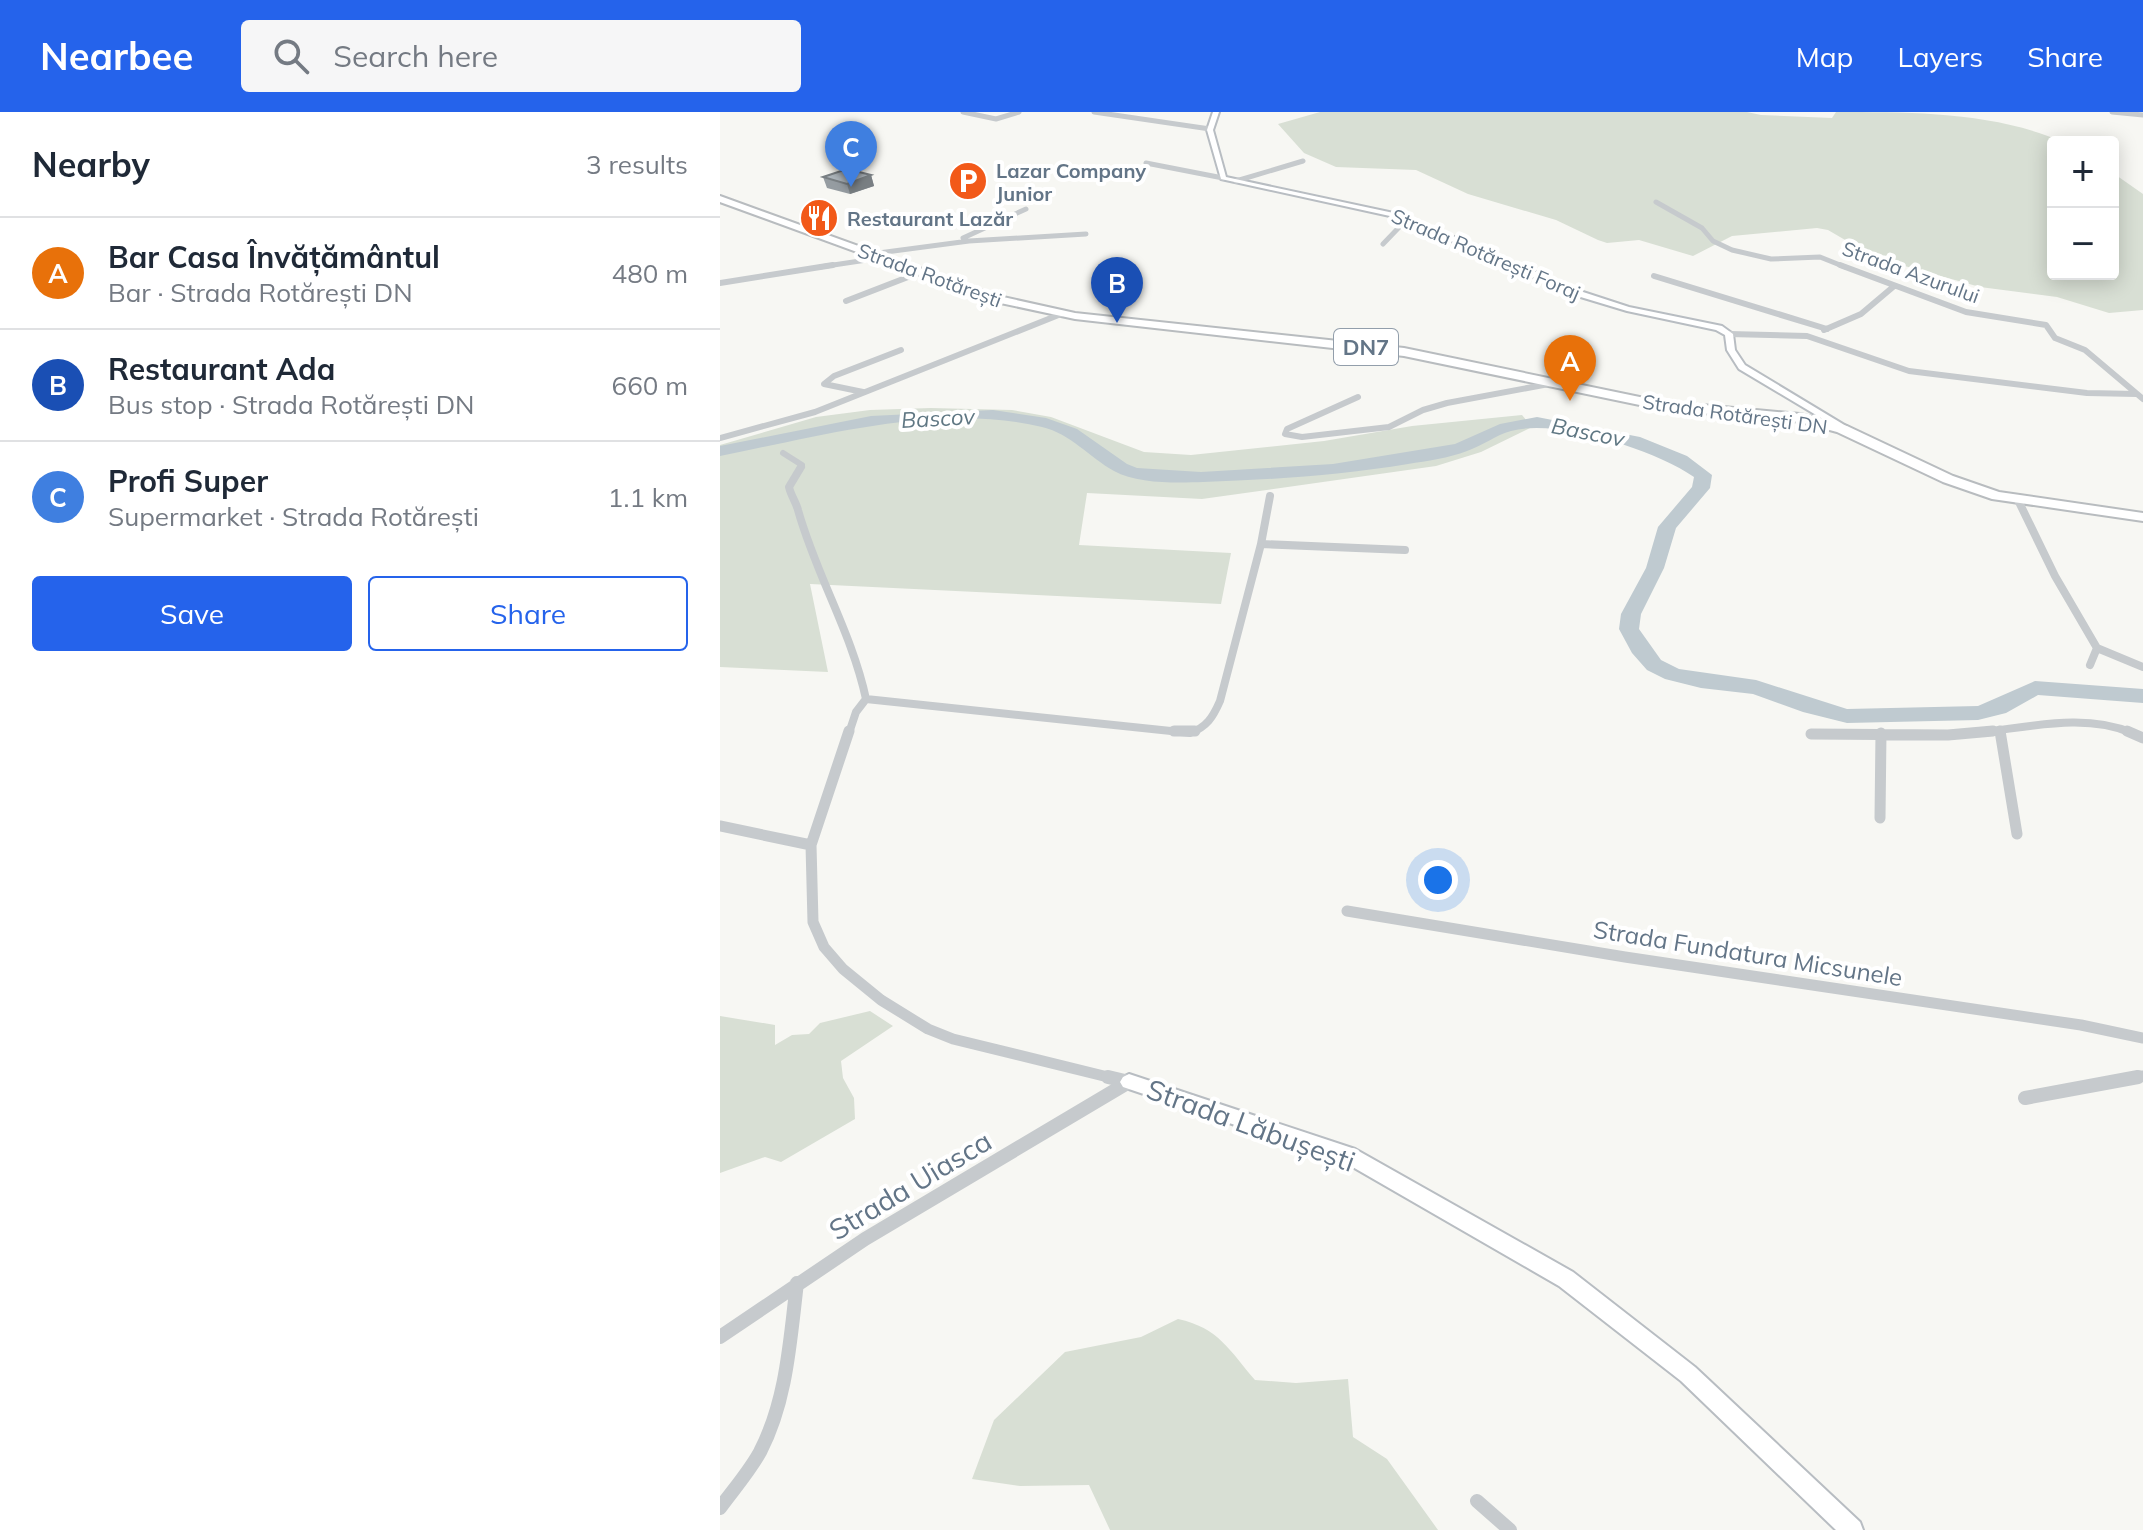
<!DOCTYPE html>
<html lang="en">
<head>
<meta charset="utf-8">
<style>
  :root { --surface:#fff; --page:#f6f6f7; --text:#1f2937; --muted:#747a83; --line:#e0e1e3; --accent:#2563eb }
  body { margin:0; font-family:Mulish,sans-serif; background:var(--page); color:var(--text) }
  .controls { position:absolute; right:24px; top:24px; display:grid; overflow:hidden; border-radius:8px; box-shadow:0 4px 20px #0003 }
  .controls button { width:72px; height:72px; display:grid; place-items:center; padding:0; border:0; border-bottom:2px solid var(--line); background:var(--surface); color:var(--text); font:40px sans-serif }
  .you { position:absolute; left:718px; top:768px; width:28px; height:28px; margin:-20px; border:6px solid #fff; border-radius:50%; background:#1a73e8; box-shadow:0 0 0 12px #1a73e833 }
  .badge { display:grid; place-items:center; width:52px; height:52px; border-radius:50%; background:var(--accent); color:#fff; font-size:26px; font-weight:700 }
  .pin { position:absolute; translate:-50% -66px; filter:drop-shadow(0 2px 4px #0008) }
  .pin::after { content:''; position:absolute; top:42px; width:28px; height:24px; background:inherit; clip-path:polygon(0 0,100% 0,50% 100%) }
  .list { margin:0; padding:0; list-style:none }
  h2 { display:flex; justify-content:space-between; align-items:center; height:104px; margin:0; padding:0 32px; font-size:34px }
  h2 small { font-size:26px; font-weight:400; color:var(--muted) }
  .list li { display:grid; grid-template-columns:52px 1fr auto; gap:24px; align-items:center; box-sizing:border-box; height:112px; padding:0 32px; border-top:2px solid var(--line) }
  .list b { display:block; font-size:30px; white-space:nowrap }
  .list p { margin:0; font-size:26px; white-space:nowrap; color:var(--muted) }
  .list em { font-size:26px; font-style:normal; color:var(--muted) }
  .actions { display:flex; gap:16px; padding:24px 32px }
  .actions a { flex:1; padding:18px 0; border:2px solid var(--accent); border-radius:8px; text-align:center; font-size:28px; color:var(--accent) }
  .actions .main { background:var(--accent); color:#fff }
  .icon { flex:none; width:44px; height:44px; fill:none; stroke:currentColor; stroke-width:2; stroke-linecap:round; stroke-linejoin:round }
  .map { position:relative; flex:none; width:1423px; height:1418px; overflow:hidden }
  header { display:flex; align-items:center; gap:48px; box-sizing:border-box; height:112px; padding:0 40px; background:var(--accent); color:#fff }
  header strong { font-size:38px }
  nav { display:flex; gap:44px; margin-inline-start:auto; font-size:28px }
  .search { width:560px; height:72px; background:var(--page); display:flex; align-items:center; gap:20px; box-sizing:border-box; padding:0 28px; border-radius:8px; color:var(--muted); font-size:30px }
  main { display:flex }
  aside { flex:1; background:var(--surface) }
  .map>svg:first-child { display:block }
  .green { fill:#d8dfd4 }
  .lines { fill:none; stroke-linecap:round; stroke-linejoin:round }
  .river { fill:#bfcad0; fill-rule:evenodd }
  .secondary-casing { stroke:#b8bdc2; stroke-width:4 }
  .highway-casing { stroke:#b8bcbf; stroke-width:4 }
  .street-far4 { stroke:#c6cacd; stroke-width:5 }
  .street-far3 { stroke:#c6cacd; stroke-width:6 }
  .street-far2 { stroke:#c6cacd; stroke-width:8 }
  .street-far1 { stroke:#c6cacd; stroke-width:11 }
  .street { stroke:#c6cacd; stroke-width:14 }
  .secondary { fill:#fff; fill-rule:evenodd }
  .highway { fill:#fff; fill-rule:evenodd }
  .wall { fill:#959ca1 }
  .shaded-wall { fill:#797f83 }
  .building { fill:#adb5bb; stroke:#797f83; stroke-width:2 }
  .labels { text-anchor:middle; dominant-baseline:central; stroke-width:8; stroke-linejoin:round; paint-order:stroke }
  .far-poi-label { font-size:20px; font-weight:bold; fill:#637587; stroke:#fff; text-anchor:start }
  .far-street-label { font-size:20px; fill:#637587; stroke:#fff }
  .shield { fill:#fff; stroke:#929eab; stroke-width:2 }
  .shield-label { font-size:22px; font-weight:bold; fill:#637587 }
  .far-water-label { font-size:22px; font-style:italic; fill:#5f7783; stroke:#fff }
  .street-label { font-size:24px; fill:#637587; stroke:#fff }
  .near-street-label { font-size:28px; fill:#637587; stroke:#fff }
</style>
</head>
<body>
<header>
<strong>Nearbee</strong>
<div class="search"><svg class="icon" aria-label="search" viewBox="0 0 24 24"><circle cx="10" cy="10" r="6"/><path d="M15 15l6 6"/></svg>Search here</div>
<nav><a>Map</a><a>Layers</a><a>Share</a></nav>
</header>
<main>
<aside>
<h2>Nearby<small>3 results</small></h2>
<ul class="list">
<li><span class="badge" style="background:#e8710a">A</span><div><b>Bar Casa Învățământul</b><p>Bar · Strada Rotărești DN</p></div><em>480 m</em></li>
<li><span class="badge" style="background:#1a4fb4">B</span><div><b>Restaurant Ada</b><p>Bus stop · Strada Rotărești DN</p></div><em>660 m</em></li>
<li><span class="badge" style="background:#3f7fe0">C</span><div><b>Profi Super</b><p>Supermarket · Strada Rotărești</p></div><em>1.1 km</em></li>
</ul>
<div class="actions"><a class="main">Save</a><a>Share</a></div>
</aside>
<div class="map">
<svg width="1423" height="1418" viewBox="0 0 1423 1418">
  <rect width="100%" height="100%" fill="#f7f7f3"/>
  <path class="green" d="M 600,0 L 1027,0 L 1041,3 L 1112,6 L 1116,0 C 1194,0 1274,0 1343,30 L 1333,30 L 1333,162 L 1393,162 L 1393,61 L 1423,82 L 1423,198 L 1389,201 L 1337,185 L 1260,175 L 1156,146 L 1108,118 L 1097,116 L 1012,124 L 973,144 L 919,128 L 887,131 L 878,128 L 836,108 L 748,82 L 696,58 L 616,55 L 584,41 L 558,12 Z
    M 211,296 L 292,298 L 331,305 L 424,340 L 471,343 L 604,329 L 692,314 L 802,303 L 812,315 L 761,340 L 716,354 L 482,387 L 367,381 L 359,433 L 511,441 L 501,492 L 90,472 L 108,560 L 0,555 L 0,333 L 96,305 L 150,298 Z
    M 150,899 L 173,914 L 121,949 L 123,966 L 134,986 L 135,1007 L 61,1050 L 45,1045 L 0,1061 L 0,904 L 55,913 L 55,933 L 72,923 L 89,922 L 100,911 Z
    M 458,1207 C 499,1216 509,1238 535,1268 L 576,1271 L 628,1267 L 633,1325 L 667,1347 L 718,1418 L 390,1418 L 369,1373 L 300,1374 L 252,1367 L 274,1308 L 345,1240 L 421,1225 Z"/>
  <g class="lines">
    <path class="river" d="M 273,298 L 326,306 L 357,317 L 407,352 L 417,356 L 481,360 L 613,352 L 735,332 L 780,312 L 817,305 L 920,325 L 967,344 L 992,363 L 990,376 L 956,416 L 944,456 L 921,502 L 919,517 L 941,548 L 959,557 L 1036,568 L 1127,597 L 1258,594 L 1315,569 L 1423,577 L 1423,591 L 1318,583 L 1286,601 L 1258,608 L 1127,611 L 1083,600 L 1033,582 L 981,576 L 945,567 L 927,558 L 912,541 L 899,517 L 901,502 L 926,456 L 938,415 L 972,375 L 974,365 C 935,338 837,306 791,319 C 776,323 762,334 747,339 C 729,346 707,349 688,352 C 621,363 551,368 483,370 C 457,371 417,372 394,359 C 369,345 351,322 322,315 C 220,290 101,324 0,344 L 0,334 L 151,304 Z"/>
    <g class="secondary-casing">
      <path id="secondary" d="M 493,0 L 499,0 L 493,18 L 506,65 L 683,103 L 860,179 L 909,195 L 1002,214 L 1013,222 L 1015,238 L 1025,253 L 1141,323 L 1133,325 L 1019,257 L 1007,238 L 1005,223 L 996,218 L 907,199 L 854,183 L 679,106 L 501,67 L 487,18 Z
        M 409,962 L 635,1037 L 853,1160 L 975,1255 L 1140,1410 L 1143,1418 L 1116,1418 L 961,1269 L 839,1174 L 624,1050 L 403,975 L 400,970 L 403,965 Z"/>
    </g>
    <g class="highway-casing">
      <path id="highway" d="M 0,84 L 274,183 L 355,201 L 684,236 L 939,289 L 1080,302 L 1127,314 L 1233,364 L 1279,380 L 1423,401 L 1423,409 L 1272,387 L 1223,370 L 1117,320 L 1080,310 L 939,297 L 684,244 L 355,207 L 271,189 L 0,90 Z"/>
    </g>
    <path class="street-far4" d="M 243,0 L 276,7 L 299,0
      M 374,0 L 490,17
      M 1392,0 L 1423,3
      M 426,51 L 503,66
      M 516,69 L 583,49
      M 936,90 L 982,116 L 993,129 L 1012,138 L 1051,147 L 1100,145 L 1125,155
      M 243,126 L 306,97
      M 663,132 L 688,106
      M 151,142 L 249,129 L 366,122
      M 100,155 L 160,146"/>
    <path class="street-far3" d="M 1120,153 L 1246,200 L 1326,213 L 1335,226 L 1365,238 L 1423,287
      M 934,164 L 1107,217
      M 0,171 L 113,153
      M 126,189 L 201,160
      M 1104,218 L 1141,202 L 1173,175
      M 1009,222 L 1087,224 L 1189,259 L 1367,281 L 1417,282
      M 143,280 L 104,272 L 114,264 L 181,238
      M 638,285 L 567,317 L 565,322 L 582,325 L 669,315 L 703,298 L 727,291 L 834,271
      M 0,326 L 95,300 L 341,202
      M 63,341 L 82,353 L 80,357"/>
    <path class="street-far2" d="M 81,355 L 69,375 C 71,384 76,390 78,398 C 96,463 132,521 146,587
      M 1298,388 L 1335,464 L 1377,536 L 1423,555
      M 541,432 L 685,438
      M 1370,553 L 1377,536
      M 146,587 L 470,621 C 487,615 493,605 500,589 L 541,432 L 550,384
      M 1280,618 L 1281,621
      M 129,621 L 136,600 L 146,587
      M 1255,621 C 1306,616 1364,600 1412,621"/>
    <path class="street-far1" d="M 129,619 L 91,733 L 93,810 L 104,835 L 123,857 L 161,888 L 208,917 L 233,927 L 396,967
      M 454,619 L 475,619
      M 1280,619 L 1297,722
      M 1407,619 L 1423,626
      M 1091,622 L 1228,623 L 1273,619
      M 1160,706 L 1161,621
      M 0,714 L 91,733
      M 627,799 L 905,845 L 1361,913 L 1423,926
      M 1407,967 L 1423,964"/>
    <path class="street" d="M 388,965 L 409,970
      M 1305,986 L 1418,965
      M 0,1225 L 145,1127 L 409,970
      M 757,1389 L 790,1418
      M 0,1396 C 13,1378 29,1360 40,1340 C 67,1288 70,1228 77,1171"/>
    <use href="#secondary" class="secondary"/>
    <use href="#highway" class="highway"/>
  </g>
  <path class="wall" d="M 151,63 L 154,74 L 130,82 L 107,76 L 103,65 Z"/>
  <path class="shaded-wall" d="M 151,63 L 154,74 L 130,82 L 127,72 Z"/>
  <path class="building" d="M 127,57 L 151,63 L 127,72 L 103,65 Z"/>
  <defs>
    <g id="parking-disc" transform="scale(2)"><circle r="9.5" fill="#f25919" stroke="#fff"/><path d="M-3.5-5.5H1a3.5 3.5 0 0 1 0 7H-1V5.5H-3.5ZM-1-3.4V-.6H.8a1.4 1.4 0 0 0 0-2.8Z" fill="#fff"/></g>
    <g id="restaurant-disc" transform="scale(2)"><circle r="9.5" fill="#f25919" stroke="#fff"/><path d="M-5-6h1v4h1v-4h1v4h1v-4h1v5L-1.5 .5V6h-2V.5L-5-1ZM5-6V6H3V1.5H1.5Q1.5-4 5-6Z" fill="#fff"/></g>
  </defs>
  <g fill-rule="evenodd">
    <use href="#parking-disc" x="248" y="69"/>
    <use href="#restaurant-disc" x="99" y="106"/>
  </g>
  <g class="labels">
    <g class="far-poi-label">
      <text x="276" y="58">Lazar Company<tspan x="276" dy="23">Junior</tspan></text>
      <text x="127" y="106">Restaurant Lazăr</text>
    </g>
    <g class="far-street-label">
      <text transform="translate(766 142) rotate(23)">Strada Rotărești Foraj</text>
      <text transform="translate(1191 160) rotate(20)">Strada Azurului</text>
      <text transform="translate(210 163) rotate(20)">Strada Rotărești</text>
      <text transform="translate(1015 302) rotate(8)">Strada Rotărești DN</text>
    </g>
    <rect class="shield" x="614" y="217" width="64" height="36" rx="6"/>
    <g class="shield-label">
      <text x="646" y="235">DN7</text>
    </g>
    <g class="far-water-label">
      <text transform="translate(218 306) rotate(-3)">Bascov</text>
      <text transform="translate(868 320) rotate(11)">Bascov</text>
    </g>
    <g class="street-label">
      <text transform="translate(1028 841) rotate(9)">Strada Fundatura Micsunele</text>
    </g>
    <g class="near-street-label">
      <text transform="translate(531 1013) rotate(20)">Strada Lăbușești</text>
      <text transform="translate(190 1073) rotate(-31)">Strada Uiasca</text>
    </g>
  </g>
</svg>
<div class="controls">
<button>+</button>
<button>−</button>
</div>
<div class="you"></div>
<div class="pin badge" style="left:850px;top:289px;background:#e8710a">A</div>
<div class="pin badge" style="left:397px;top:211px;background:#1a4fb4">B</div>
<div class="pin badge" style="left:131px;top:75px;background:#3f7fe0">C</div>
</div>
</main>
</body>
</html>
